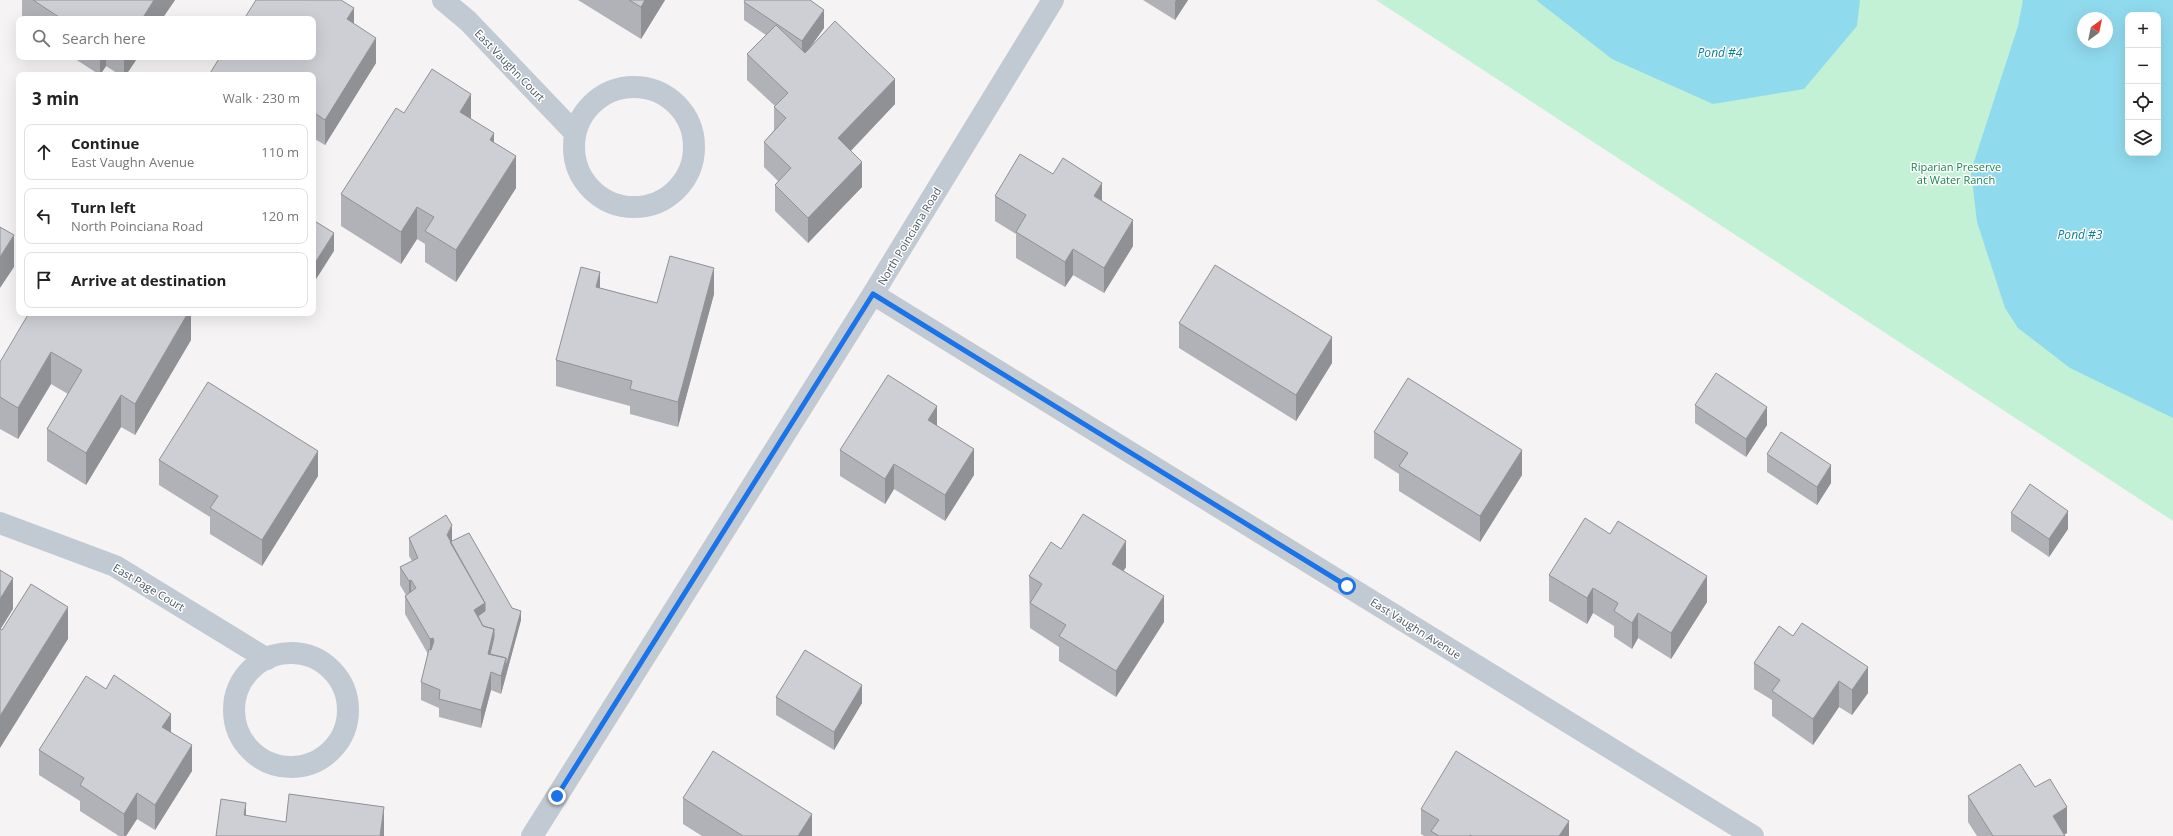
<!DOCTYPE html>
<html lang="en">
<head>
<meta charset="utf-8">
<style>
  :root { --surface:#fff; --page:#f6f6f6; --text:#222; --muted:#767676; --line:#e0e0e0 }
  body { margin:0; font-family:"Open Sans",sans-serif; background:var(--page); color:var(--text) }
  .controls { position:absolute; right:12px; top:12px; display:grid; overflow:hidden; border-radius:8px; box-shadow:0 4px 16px #0002 }
  .controls button { width:36px; height:36px; display:grid; place-items:center; padding:0; border:0; border-bottom:1px solid var(--line); background:var(--surface); color:var(--text); font:20px sans-serif }
  .compass { position:absolute; left:2077px; top:12px; width:36px; height:36px; border-radius:50%; background:var(--surface); box-shadow:0 4px 16px #0002; rotate:33deg }
  .stop { position:absolute; width:12px; height:12px; margin:-9px; border:3px solid #1a73e8; border-radius:50%; background:#fff }
  .stop.end { background:#1a73e8; border-color:#fff; box-shadow:0 1px 4px #0008 }
  .list { margin:0; padding:0; list-style:none }
  h2 { display:flex; justify-content:space-between; align-items:center; height:52px; margin:0; padding:0 16px; font-size:17px }
  h2 small { font-size:13px; font-weight:400; color:var(--muted) }
  .list li { display:grid; grid-template-columns:26px 1fr auto; gap:12px; align-items:center; box-sizing:border-box; height:56px; margin:0 8px 8px; padding:0 8px; border:1px solid var(--line); border-radius:8px }
  .list b { display:block; font-size:15px; white-space:nowrap }
  .list p { margin:0; font-size:13px; white-space:nowrap; color:var(--muted) }
  .list em { font-size:13px; font-style:normal; color:var(--muted) }
  .icon { flex:none; width:22px; height:22px; fill:none; stroke:currentColor; stroke-width:2; stroke-linecap:round; stroke-linejoin:round }
  .map { position:relative; flex:none; width:2173px; height:836px; overflow:hidden }
  .search { position:absolute; background:var(--surface); box-shadow:0 4px 16px #0002; left:16px; top:16px; width:300px; height:44px; display:flex; align-items:center; gap:10px; box-sizing:border-box; padding:0 14px; border-radius:8px; color:var(--muted); font-size:15px }
  .panel { position:absolute; background:var(--surface); box-shadow:0 4px 16px #0002; left:16px; top:72px; width:300px; height:244px; border-radius:8px }
  .map>svg:first-child { display:block }
  .green { fill:#c3f1d5; fill-rule:evenodd }
  .water { fill:#90daee; fill-rule:evenodd }
  .lines { fill:none; stroke-linecap:round; stroke-linejoin:round }
  .minor { stroke:#c1cad2; stroke-width:22 }
  .wall { fill:#b0b2b7 }
  .shaded-wall { fill:#909195 }
  .building { fill:#cdcfd5; stroke:#909195 }
  .route { stroke:#1a73e8; stroke-width:5 }
  .labels { text-anchor:middle; dominant-baseline:central; stroke-width:3; stroke-linejoin:round; paint-order:stroke }
  .street-label { font-size:11px; fill:#4a5661; stroke:#fff }
  .park-label { font-size:11px; fill:#17864f; stroke:#fff }
  .water-label { font-size:12px; font-style:italic; fill:#0c7c9b; stroke:#fff }
</style>
</head>
<body>
<div class="map">
<svg width="2173" height="836" viewBox="0 0 2173 836">
  <rect width="100%" height="100%" fill="#f5f3f3"/>
  <path class="green" d="M 1376,0 L 2173,0 L 2173,521 ZM 2128,15 L 2158,15 L 2158,153 L 2128,153 ZM 2083,18 L 2107,18 L 2107,42 L 2083,42 Z"/>
  <path class="water" d="M 1536,0 L 1860,0 L 1857,26 L 1804,89 L 1713,104 L 1612,59 Z
    M 2023,0 L 2173,0 L 2173,418 L 2070,368 L 2018,328 L 2005,308 L 1977,222 L 1971,171 L 2018,26 ZM 2128,15 L 2158,15 L 2158,153 L 2128,153 ZM 2083,18 L 2107,18 L 2107,42 L 2083,42 Z"/>
  <g class="lines">
    <path class="minor" d="M 443,0 L 468,21 L 575,133
      M574 147a60 60 0 1 1 120 0a60 60 0 1 1-120 0Z
      M 873,294 L 1753,836
      M 0,523 L 115,566 L 267,659
      M234 710a57 57 0 1 1 114 0a57 57 0 1 1-114 0Z
      M 532,836 L 873,294 L 1053,0"/>
  </g>
  <path class="wall" d="M 22,0 L 175,0 L 162,19 L 22,19 Z
    M 578,0 L 665,0 L 641,39 Z
    M 1143,0 L 1188,0 L 1175,20 Z
    M 744,2 L 824,28 L 811,46 L 895,104 L 851,151 L 862,187 L 808,243 L 775,211 L 775,185 L 778,181 L 764,167 L 764,142 L 774,130 L 774,107 L 775,106 L 747,80 L 747,54 L 766,35 L 744,20 Z
    M 354,24 L 376,63 L 325,145 L 313,138 L 313,75 Z
    M 72,57 L 138,57 L 126,75 L 120,75 L 106,66 L 100,75 Z
    M 404,113 L 471,119 L 494,142 L 516,188 L 456,282 L 425,262 L 425,244 L 417,239 L 401,264 L 341,226 L 341,194 Z
    M 1053,174 L 1102,201 L 1133,246 L 1104,293 L 1073,275 L 1065,287 L 1016,258 L 1016,234 L 995,221 L 995,196 Z
    M 600,288 L 657,303 L 714,294 L 678,427 L 630,414 L 630,406 L 556,386 L 556,360 Z
    M 191,313 L 191,340 L 135,435 L 121,427 L 86,485 L 47,461 L 47,429 L 68,394 L 51,384 L 18,439 L 0,429 L 0,362 Z
    M 290,313 L 295,313 L 294,316 Z
    M 1179,323 L 1332,363 L 1296,421 L 1179,348 Z
    M 1695,405 L 1767,425 L 1746,457 L 1695,423 Z
    M 937,426 L 974,475 L 945,521 L 894,489 L 885,504 L 840,476 L 840,450 Z
    M 1374,432 L 1522,475 L 1480,542 L 1399,491 L 1399,474 L 1374,458 Z
    M 1767,454 L 1831,483 L 1817,505 L 1767,472 Z
    M 159,460 L 318,476 L 262,566 L 210,534 L 210,517 L 159,485 Z
    M 2011,513 L 2068,529 L 2049,557 L 2011,531 Z
    M 409,538 L 452,541 L 512,608 L 521,620 L 501,694 L 491,690 L 481,728 L 439,717 L 439,708 L 421,700 L 421,682 L 428,654 L 405,614 L 405,596 L 406,595 L 400,585 L 400,567 L 412,561 L 409,556 Z
    M 1061,549 L 1126,567 L 1123,571 L 1164,622 L 1116,697 L 1059,661 L 1059,647 L 1030,628 L 1029,576 Z
    M 1549,575 L 1707,602 L 1671,659 L 1638,638 L 1632,649 L 1614,637 L 1614,626 L 1593,613 L 1587,624 L 1549,601 Z
    M 1779,626 L 1868,693 L 1852,715 L 1839,707 L 1813,745 L 1772,716 L 1772,700 L 1754,689 L 1754,663 Z
    M 776,697 L 862,703 L 834,750 L 776,715 Z
    M 171,732 L 192,771 L 155,830 L 137,819 L 126,836 L 119,836 L 80,811 L 80,801 L 39,775 L 39,750 Z
    M 2035,787 L 2067,833 L 2064,834 L 2065,836 L 1977,836 L 1968,822 L 1968,796 Z
    M 683,798 L 812,836 L 702,836 L 683,824 Z
    M 1421,809 L 1569,836 L 1424,836 L 1421,834 Z"/>
  <path class="shaded-wall" d="M 154,0 L 175,0 L 162,19 L 142,19 Z
    M 645,0 L 665,0 L 641,39 L 641,7 Z
    M 1176,0 L 1188,0 L 1175,20 L 1175,2 Z
    M 354,8 L 354,34 L 347,19 Z
    M 824,10 L 824,28 L 802,59 L 802,41 Z
    M 376,38 L 376,63 L 325,145 L 325,120 Z
    M 100,57 L 106,57 L 106,66 L 100,75 Z
    M 124,57 L 138,57 L 126,75 L 124,75 Z
    M 895,79 L 895,104 L 838,164 L 838,138 Z
    M 471,94 L 471,126 L 460,112 Z
    M 494,133 L 494,165 L 490,140 Z
    M 516,156 L 516,188 L 456,282 L 456,250 Z
    M 862,162 L 862,187 L 808,243 L 808,218 Z
    M 1102,183 L 1102,208 L 1094,196 Z
    M 417,207 L 417,239 L 401,264 L 401,232 Z
    M 1133,220 L 1133,246 L 1104,293 L 1104,268 Z
    M 334,233 L 334,251 L 313,284 L 313,266 Z
    M 14,235 L 14,267 L 0,288 L 0,257 Z
    M 1073,249 L 1073,275 L 1065,287 L 1065,262 Z
    M 714,268 L 714,294 L 678,427 L 678,402 Z
    M 600,272 L 600,298 L 596,287 Z
    M 188,313 L 191,313 L 191,340 L 135,435 L 135,404 Z
    M 1332,337 L 1332,363 L 1296,421 L 1296,395 Z
    M 51,352 L 51,384 L 18,439 L 18,408 Z
    M 121,395 L 121,427 L 86,485 L 86,453 Z
    M 937,406 L 937,431 L 928,420 Z
    M 1767,407 L 1767,425 L 1746,457 L 1746,439 Z
    M 974,449 L 974,475 L 945,521 L 945,495 Z
    M 1522,450 L 1522,475 L 1480,542 L 1480,516 Z
    M 318,451 L 318,476 L 262,566 L 262,540 Z
    M 894,464 L 894,489 L 885,504 L 885,479 Z
    M 1831,465 L 1831,483 L 1817,505 L 1817,487 Z
    M 2068,511 L 2068,529 L 2049,557 L 2049,539 Z
    M 452,525 L 452,543 L 449,548 L 447,535 Z
    M 1126,541 L 1126,567 L 1112,589 L 1112,564 Z
    M 1707,576 L 1707,602 L 1671,659 L 1671,633 Z
    M 13,578 L 13,609 L 0,630 L 0,599 Z
    M 411,580 L 411,598 L 409,599 L 409,581 Z
    M 1593,588 L 1593,613 L 1587,624 L 1587,598 Z
    M 1164,596 L 1164,622 L 1116,697 L 1116,671 Z
    M 485,603 L 485,621 L 478,626 L 474,610 Z
    M 68,607 L 68,639 L 0,748 L 0,716 Z
    M 521,611 L 521,620 L 501,694 L 501,676 Z
    M 1638,613 L 1638,638 L 1632,649 L 1632,623 Z
    M 494,629 L 494,647 L 491,663 L 488,654 Z
    M 433,638 L 433,656 L 430,657 L 430,639 Z
    M 1868,667 L 1868,693 L 1852,715 L 1852,690 Z
    M 491,672 L 491,690 L 481,728 L 481,710 Z
    M 1839,681 L 1839,707 L 1813,745 L 1813,719 Z
    M 862,685 L 862,703 L 834,750 L 834,732 Z
    M 171,714 L 171,740 L 162,727 Z
    M 192,745 L 192,771 L 155,830 L 155,805 Z
    M 137,793 L 137,819 L 126,836 L 124,836 L 124,814 Z
    M 246,803 L 246,834 L 244,815 Z
    M 384,807 L 384,836 L 380,836 Z
    M 2067,807 L 2067,833 L 2062,836 L 2053,816 Z
    M 812,814 L 812,836 L 798,836 Z
    M 1569,821 L 1569,836 L 1559,836 Z"/>
  <path class="building" d="M 33,0 L 154,0 L 142,19 L 62,19 Z
    M 256,0 L 341,0 L 354,8 L 347,19 L 376,38 L 325,120 L 313,112 L 313,75 L 209,75 L 220,57 L 313,57 L 313,19 L 244,19 Z
    M 629,0 L 645,0 L 641,7 Z
    M 745,0 L 810,0 L 824,10 L 802,41 L 744,2 Z
    M 835,21 L 895,79 L 838,138 L 862,162 L 808,218 L 775,185 L 791,168 L 764,142 L 786,118 L 774,107 L 788,93 L 747,54 L 776,25 L 805,53 Z
    M 432,69 L 471,94 L 460,112 L 494,133 L 490,140 L 516,156 L 456,250 L 425,231 L 434,217 L 417,207 L 401,232 L 341,194 L 396,108 L 404,113 Z
    M 1020,154 L 1053,174 L 1063,158 L 1102,183 L 1094,196 L 1133,220 L 1104,268 L 1073,249 L 1065,262 L 1016,232 L 1026,215 L 995,196 Z
    M 313,220 L 334,233 L 313,266 Z
    M 0,227 L 14,235 L 0,257 Z
    M 670,256 L 714,268 L 678,402 L 630,389 L 632,381 L 556,360 L 581,267 L 600,272 L 596,287 L 657,303 Z
    M 1215,265 L 1332,337 L 1296,395 L 1179,323 Z
    M 29,313 L 188,313 L 135,404 L 121,395 L 86,453 L 47,429 L 82,370 L 51,352 L 18,408 L 0,397 L 0,362 Z
    M 1716,373 L 1767,407 L 1746,439 L 1695,405 Z
    M 888,375 L 937,406 L 928,420 L 974,449 L 945,495 L 894,464 L 885,479 L 840,450 Z
    M 1408,378 L 1522,450 L 1480,516 L 1399,466 L 1408,453 L 1374,432 Z
    M 208,382 L 318,451 L 262,540 L 210,508 L 218,496 L 159,460 Z
    M 1781,432 L 1831,465 L 1817,487 L 1767,454 Z
    M 2030,484 L 2068,511 L 2049,539 L 2011,513 Z
    M 1083,514 L 1126,541 L 1112,564 L 1164,596 L 1116,671 L 1059,636 L 1066,625 L 1030,603 L 1042,584 L 1029,576 L 1051,542 L 1061,549 Z
    M 446,515 L 452,525 L 447,535 L 485,603 L 474,610 L 483,626 L 494,629 L 488,654 L 506,658 L 501,676 L 491,672 L 481,710 L 439,699 L 440,690 L 421,682 L 429,649 L 431,650 L 434,641 L 433,638 L 430,639 L 405,596 L 416,588 L 411,580 L 409,581 L 400,567 L 418,558 L 409,538 Z
    M 1585,518 L 1610,534 L 1618,521 L 1707,576 L 1671,633 L 1638,613 L 1632,623 L 1614,611 L 1618,603 L 1593,588 L 1587,598 L 1549,575 Z
    M 469,533 L 512,608 L 521,611 L 506,667 L 506,658 L 490,654 L 494,637 L 494,629 L 483,626 L 478,616 L 485,611 L 485,603 L 450,542 Z
    M 0,570 L 13,578 L 0,599 Z
    M 31,584 L 68,607 L 0,716 L 0,629 L 2,630 Z
    M 1802,623 L 1868,667 L 1852,690 L 1839,681 L 1813,719 L 1772,691 L 1780,680 L 1754,663 L 1779,626 L 1793,636 Z
    M 805,650 L 862,685 L 834,732 L 776,697 Z
    M 114,675 L 171,714 L 162,727 L 192,745 L 155,805 L 137,793 L 124,814 L 80,785 L 84,778 L 39,750 L 86,676 L 106,689 Z
    M 713,751 L 812,814 L 798,836 L 743,836 L 683,798 Z
    M 1456,751 L 1569,821 L 1559,836 L 1472,836 L 1470,835 L 1470,836 L 1439,836 L 1431,831 L 1439,820 L 1421,809 Z
    M 2020,764 L 2035,787 L 2050,779 L 2067,807 L 2053,816 L 2065,836 L 1993,836 L 1968,796 Z
    M 289,794 L 384,807 L 380,836 L 216,836 L 221,799 L 246,803 L 244,815 L 286,822 Z"/>
  <g class="lines">
    <path class="route" d="M 557,796 L 873,294 L 1347,586"/>
  </g>
  <g class="labels">
    <g class="street-label">
      <text transform="translate(510 65) rotate(46)">East Vaughn Court</text>
      <text transform="translate(909 236) rotate(-59)">North Poinciana Road</text>
      <text transform="translate(149 587) rotate(31)">East Page Court</text>
      <text transform="translate(1416 628) rotate(32)">East Vaughn Avenue</text>
    </g>
    <g class="park-label">
      <text x="1956" y="166">Riparian Preserve<tspan x="1956" dy="13">at Water Ranch</tspan></text>
    </g>
    <g class="water-label">
      <text x="1720" y="52">Pond #4</text>
      <text x="2080" y="234">Pond #3</text>
    </g>
  </g>
</svg>
<div class="controls">
<button>+</button>
<button>−</button>
<button><svg class="icon" aria-label="locate" viewBox="0 0 24 24"><circle cx="12" cy="12" r="6"/><path d="M12 2v4M12 18v4M2 12h4M18 12h4"/></svg></button>
<button><svg class="icon" aria-label="layers" viewBox="0 0 24 24"><path d="M12 4l9 5-9 5-9-5zM3 14l9 5 9-5"/></svg></button>
</div>
<svg class="compass" viewBox="-18 -18 36 36"><path d="M0-13l5 13h-10z" fill="#e53935"/><path d="M0 13l5-13h-10z" fill="#767676"/></svg>
<div class="stop" style="left:1347px;top:586px"></div>
<div class="stop end" style="left:557px;top:796px"></div>
<div class="search"><svg class="icon" aria-label="search" viewBox="0 0 24 24"><circle cx="10" cy="10" r="6"/><path d="M15 15l6 6"/></svg>Search here</div>
<section class="panel">
<h2>3 min<small>Walk · 230 m</small></h2>
<ul class="list">
<li><svg class="icon" aria-label="ahead" viewBox="0 0 24 24"><path d="M12 20V5M6 11l6-6 6 6"/></svg><div><b>Continue</b><p>East Vaughn Avenue</p></div><em>110 m</em></li>
<li><svg class="icon" aria-label="left" viewBox="0 0 24 24"><path d="M17 20v-9H6M10 6l-5 5 5 5"/></svg><div><b>Turn left</b><p>North Poinciana Road</p></div><em>120 m</em></li>
<li><svg class="icon" aria-label="arrive" viewBox="0 0 24 24"><path d="M6 21V4h12l-3 4 3 4H6"/></svg><div><b>Arrive at destination</b></div></li>
</ul>
</section>
</div>
</body>
</html>
